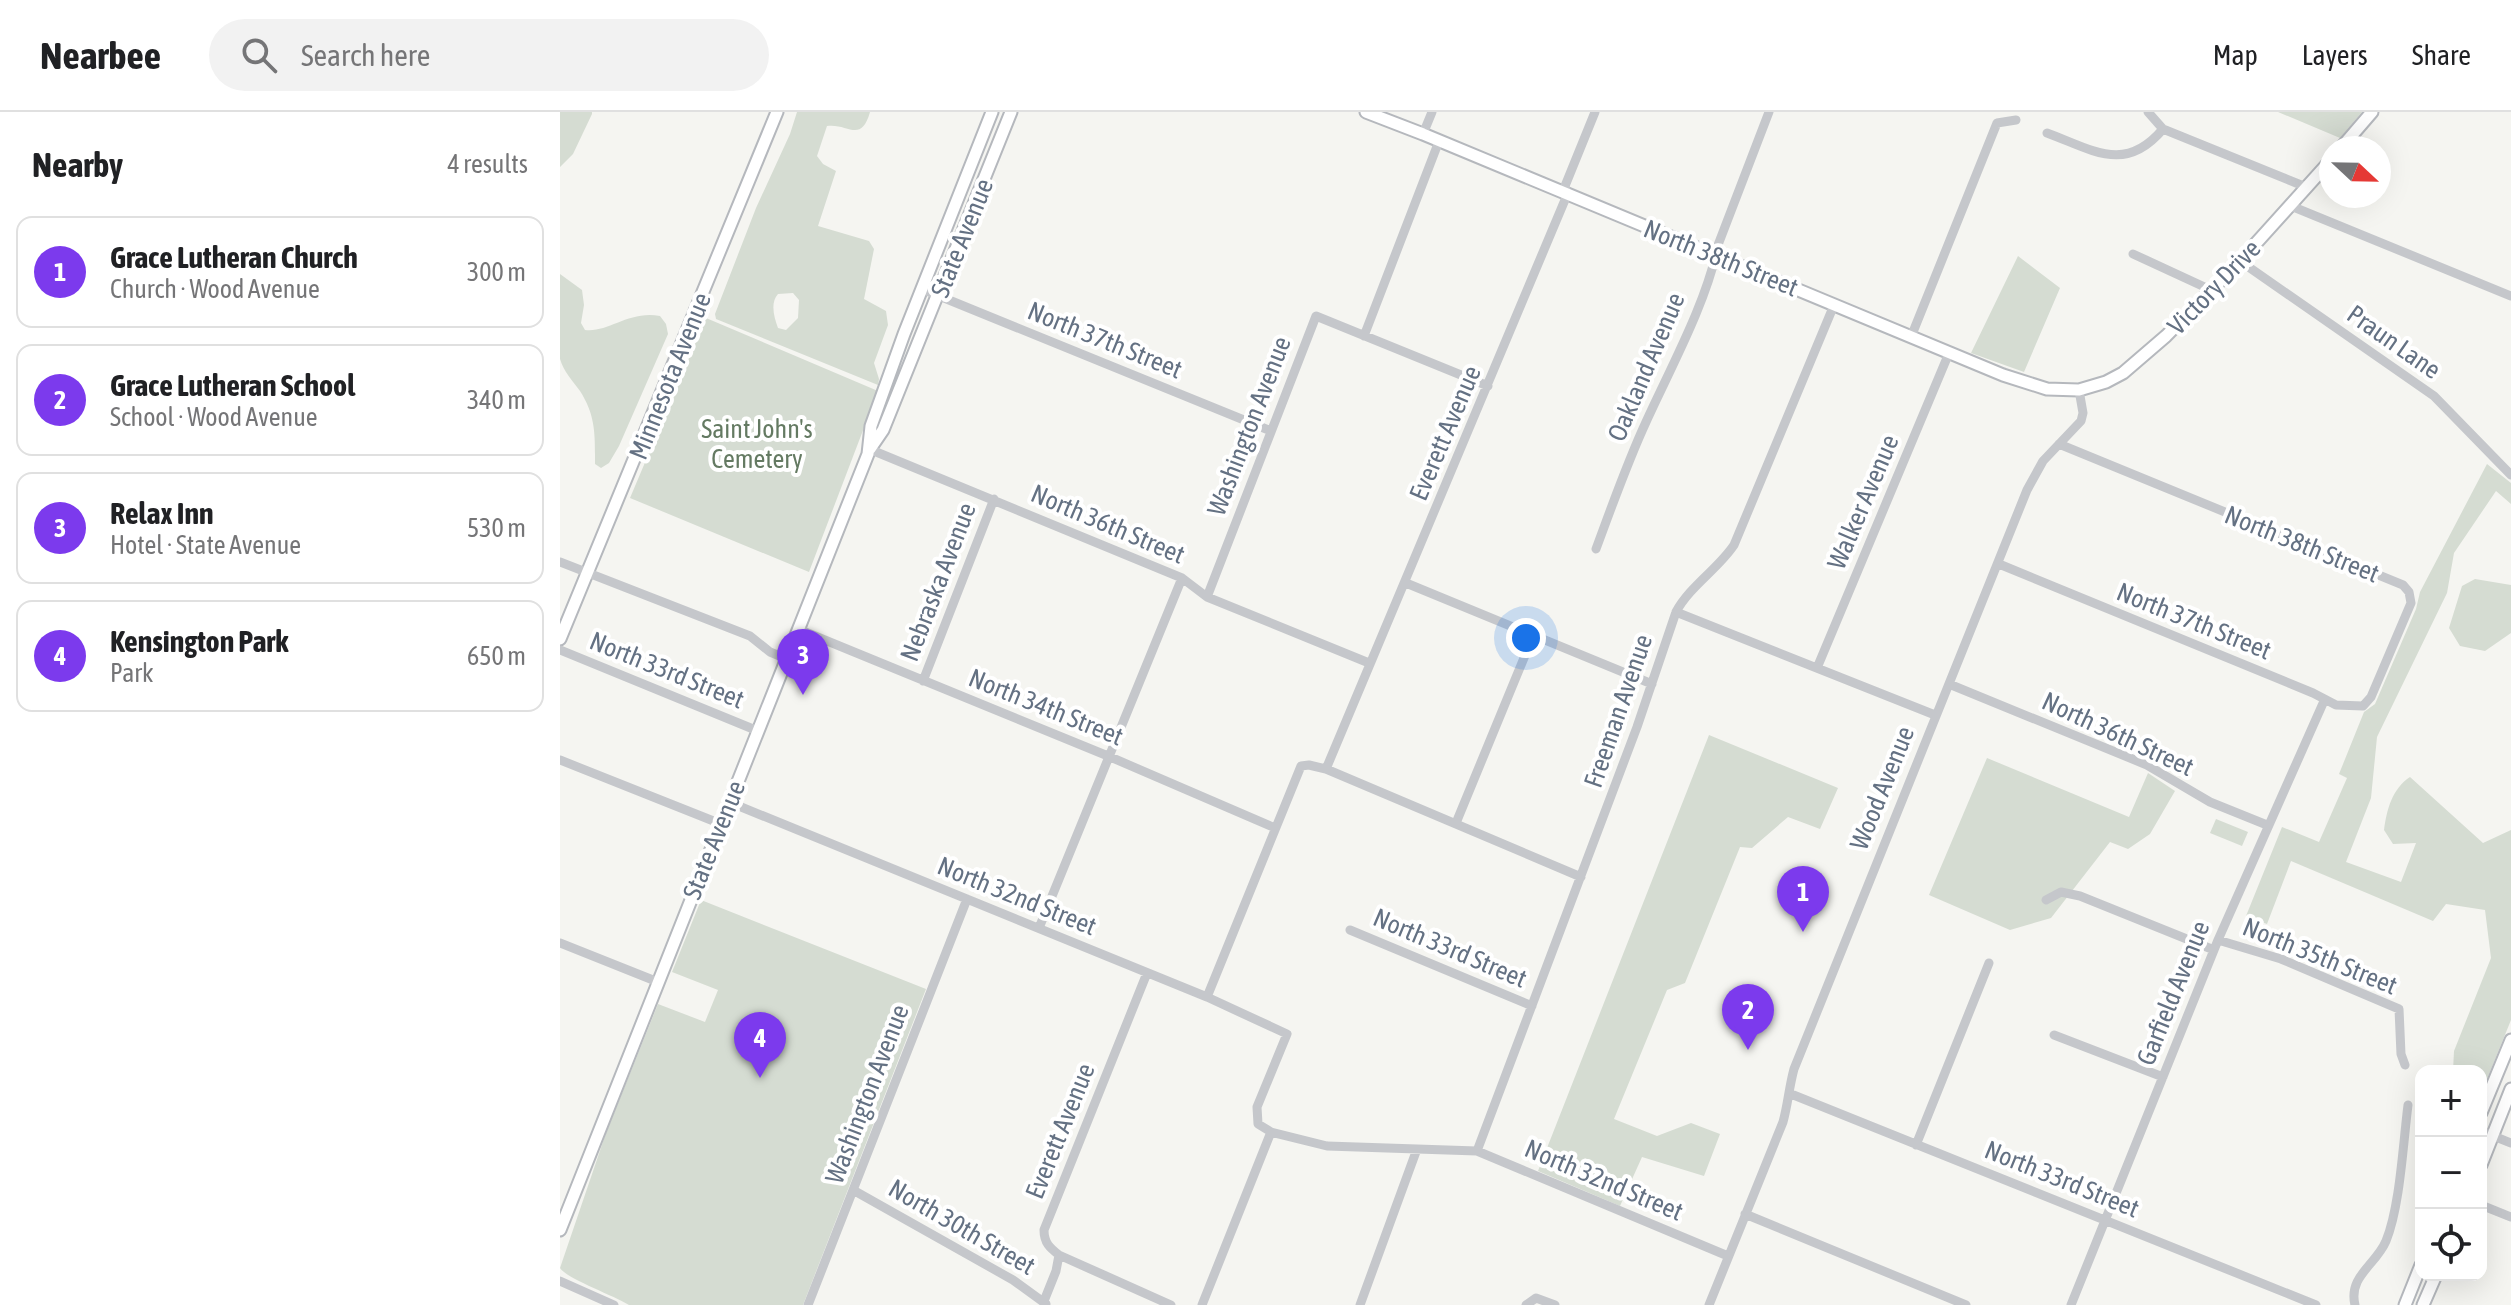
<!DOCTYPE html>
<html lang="en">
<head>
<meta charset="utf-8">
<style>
  :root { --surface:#fff; --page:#f2f2f2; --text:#202124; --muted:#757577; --line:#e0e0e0; --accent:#7c3aed }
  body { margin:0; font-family:"Asap Condensed",sans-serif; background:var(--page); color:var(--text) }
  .controls { position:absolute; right:24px; bottom:24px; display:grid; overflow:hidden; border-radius:16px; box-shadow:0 8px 32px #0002 }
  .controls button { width:72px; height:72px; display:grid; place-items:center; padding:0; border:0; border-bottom:2px solid var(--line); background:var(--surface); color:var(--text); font:40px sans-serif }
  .compass { position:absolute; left:1759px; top:24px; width:72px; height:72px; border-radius:50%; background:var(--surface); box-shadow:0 8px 32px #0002; rotate:112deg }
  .you { position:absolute; left:966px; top:526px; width:28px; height:28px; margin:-20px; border:6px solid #fff; border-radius:50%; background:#1a73e8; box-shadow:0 0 0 12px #1a73e833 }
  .badge { display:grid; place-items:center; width:52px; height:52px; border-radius:50%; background:var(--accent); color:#fff; font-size:26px; font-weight:700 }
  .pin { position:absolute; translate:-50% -66px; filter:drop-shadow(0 2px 4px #0008) }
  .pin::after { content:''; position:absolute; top:42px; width:28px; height:24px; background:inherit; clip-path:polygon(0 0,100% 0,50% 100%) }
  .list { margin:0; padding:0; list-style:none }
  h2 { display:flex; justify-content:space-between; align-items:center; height:104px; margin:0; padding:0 32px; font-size:34px }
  h2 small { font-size:26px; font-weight:400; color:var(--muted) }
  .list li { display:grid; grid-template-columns:52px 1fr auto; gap:24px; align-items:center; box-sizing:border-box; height:112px; margin:0 16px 16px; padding:0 16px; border:2px solid var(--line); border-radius:16px }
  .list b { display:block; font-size:30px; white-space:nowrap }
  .list p { margin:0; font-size:26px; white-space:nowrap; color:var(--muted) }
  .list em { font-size:26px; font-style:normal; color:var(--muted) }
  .icon { flex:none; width:44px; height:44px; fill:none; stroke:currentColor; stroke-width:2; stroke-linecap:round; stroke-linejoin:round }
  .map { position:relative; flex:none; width:1951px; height:1193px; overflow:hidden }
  header { display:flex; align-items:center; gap:48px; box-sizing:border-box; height:112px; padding:0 40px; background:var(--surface); border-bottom:2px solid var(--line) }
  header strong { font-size:38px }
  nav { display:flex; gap:44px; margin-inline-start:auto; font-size:28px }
  .search { width:560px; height:72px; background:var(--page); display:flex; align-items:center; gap:20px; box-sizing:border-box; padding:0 28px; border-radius:44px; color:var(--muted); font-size:30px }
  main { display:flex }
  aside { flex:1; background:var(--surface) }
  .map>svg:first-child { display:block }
  .green { fill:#d5dcd2; fill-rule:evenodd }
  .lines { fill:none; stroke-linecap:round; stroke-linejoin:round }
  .major-casing { stroke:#b5b8bd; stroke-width:15 }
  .minor { stroke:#c5c7cb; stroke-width:9 }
  .major { stroke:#fff; stroke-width:11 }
  .labels { text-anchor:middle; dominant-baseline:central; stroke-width:8; stroke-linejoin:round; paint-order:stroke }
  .street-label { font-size:26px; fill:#647183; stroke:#fff }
  .park-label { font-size:26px; fill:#647a62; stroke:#fff }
</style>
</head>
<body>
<header>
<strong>Nearbee</strong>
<div class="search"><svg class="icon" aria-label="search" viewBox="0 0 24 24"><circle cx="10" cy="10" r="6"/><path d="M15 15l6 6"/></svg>Search here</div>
<nav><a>Map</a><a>Layers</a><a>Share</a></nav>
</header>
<main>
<aside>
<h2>Nearby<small>4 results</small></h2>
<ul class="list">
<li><span class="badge">1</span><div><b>Grace Lutheran Church</b><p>Church · Wood Avenue</p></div><em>300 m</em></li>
<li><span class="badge">2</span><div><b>Grace Lutheran School</b><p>School · Wood Avenue</p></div><em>340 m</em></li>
<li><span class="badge">3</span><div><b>Relax Inn</b><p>Hotel · State Avenue</p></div><em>530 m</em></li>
<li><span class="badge">4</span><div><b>Kensington Park</b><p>Park</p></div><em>650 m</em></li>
</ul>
</aside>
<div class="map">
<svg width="1951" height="1193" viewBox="0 0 1951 1193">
  <rect width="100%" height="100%" fill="#f5f5f1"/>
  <path class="green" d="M 0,0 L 32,0 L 32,2 L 13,42 L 0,55 Z
    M 237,0 L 310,0 C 301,32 288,11 267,14 L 257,44 L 263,52 L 276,59 L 258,114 L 309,129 L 314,137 L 304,187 L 326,199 L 328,213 L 314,251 L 319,267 L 318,273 L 156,207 L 155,202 L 196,96 L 230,22 ZM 233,181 L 239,188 L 238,206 L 226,218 L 218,216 C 214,205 210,191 218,182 Z
    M 1718,0 L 1802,0 L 1780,26 Z
    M 1458,144 L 1500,176 L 1464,260 L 1411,241 Z
    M 0,162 L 22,178 L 24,193 L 21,211 L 25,218 C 48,221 69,198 100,204 L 106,212 L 108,222 L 59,334 L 49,351 L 41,356 L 35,352 C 35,323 36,304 20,279 C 12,268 4,260 0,247 Z
    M 146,206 L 318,279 L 249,460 L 70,386 Z
    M 1927,352 L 1951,371 L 1951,392 L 1936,379 L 1894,441 L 1887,481 L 1817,625 L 1811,686 L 1786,750 L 1841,770 L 1856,731 L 1833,732 L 1824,718 C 1827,697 1832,677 1850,665 L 1923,731 L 1951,718 L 1951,908 L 1923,977 L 1921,959 L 1893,959 L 1894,939 L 1931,846 L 1925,798 L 1886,792 L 1873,809 L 1731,749 L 1707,812 L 1686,804 L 1722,715 L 1759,730 L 1787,666 L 1779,662 L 1804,600 L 1815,592 L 1856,497 L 1860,480 Z
    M 1915,467 L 1951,473 L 1951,521 L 1925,539 L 1900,534 L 1889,516 L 1902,474 Z
    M 1149,623 L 1278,676 L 1260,717 L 1228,705 L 1192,736 L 1180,735 L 1125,871 L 1107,878 L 1054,1007 L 1097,1024 L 1131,1011 L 1160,1022 L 1144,1064 L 1082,1045 L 1060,1094 L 978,1059 Z
    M 1427,646 L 1569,705 L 1588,661 L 1615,679 L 1590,722 L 1568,737 L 1550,730 L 1491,806 L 1450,818 L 1369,783 Z
    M 1656,707 L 1688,720 L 1682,734 L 1650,721 Z
    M 141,788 L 366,877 L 243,1193 L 69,1193 C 53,1183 7,1167 0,1156 L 46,1021 L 98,892 L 145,910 L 158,878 L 112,860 Z"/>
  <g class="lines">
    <g class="major-casing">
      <path id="major" d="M 806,0 L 863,22 L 1443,263 L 1487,277 L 1519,278 L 1546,270 L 1563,261 L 1606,224 L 1680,149 L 1771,48
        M 1781,36 L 1812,0
        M 310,337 L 323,318 L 451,0
        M 0,527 L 217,0
        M 1921,1001 L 1951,928
        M 1921,1053 L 1951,977
        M 0,1118 L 308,342 L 311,314 L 344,222 L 432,0
        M 1845,1193 L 1861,1153
        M 1863,1193 L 1876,1163"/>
    </g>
    <path class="minor" d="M 1588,0 L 1603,17 L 1746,75
      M 1487,21 C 1533,38 1565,62 1603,17
      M 863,22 L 872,0
      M 1731,94 L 1951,184
      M 1573,142 L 1651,178
      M 1680,149 L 1874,284 L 1951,363
      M 362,177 L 711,319
      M 804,224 L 879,29
      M 1351,225 L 1437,11 L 1456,8
      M 309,337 L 622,466 L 647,485 L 809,551
      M 1036,437 C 1052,394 1067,351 1086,310 C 1110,257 1147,190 1158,133 L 1209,0
      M 0,450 L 190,524 L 210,540 L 227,547
      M 1439,452 L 1753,581 L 1776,593 L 1803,594 L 1811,585 L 1851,491 L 1849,480 L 1843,473 L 1499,332
      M 846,471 L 1092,572
      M 647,485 L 756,204 L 928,274
      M 1116,500 L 1375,603
      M 238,517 L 548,644 L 715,716
      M 0,538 L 198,619
      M 1257,556 L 1389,241
      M 363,569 L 434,387
      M 1389,572 L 1587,653 L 1650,690 L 1707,713
      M 0,648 L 161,712
      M 766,657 L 1007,83 L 1005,74 L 1035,0
      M 169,690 L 647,885 L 727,922 L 697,995 L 698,1012 L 711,1020 L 767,1034 L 917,1039 L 1168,1144
      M 896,711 L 973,524
      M 1486,788 L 1501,780 L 1520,784 L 1654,838
      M 479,816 L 622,466
      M 790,818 L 972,894
      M 1658,828 L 1721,847 L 1839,897 L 1841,942 L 1845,953
      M 0,831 L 98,870
      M 647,885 L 741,654 L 749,653 L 766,657 L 1021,765
      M 1494,923 L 1603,965
      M 1231,982 L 1756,1193
      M 1921,1019 L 1951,1031
      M 1356,1033 L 1429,851
      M 917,1039 L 1077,615 L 1116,500 C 1130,474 1158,457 1174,433 L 1274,193
      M 293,1078 L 453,1168 L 486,1192
      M 1921,1093 L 1951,1105
      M 1185,1102 L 1406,1193
      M 499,1143 L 611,1193
      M 0,1169 L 54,1193
      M 484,1189 L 496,1159 L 499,1143 C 490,1136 484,1131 484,1118 L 587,861
      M 248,1193 L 407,787
      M 642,1193 L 711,1020
      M 800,1193 L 857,1037
      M 966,1193 L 976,1186 L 995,1193
      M 1149,1193 L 1223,1010 C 1228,992 1229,975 1234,957 L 1467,378 L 1483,349 L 1521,309 L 1523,301 L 1519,278
      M 1511,1193 L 1658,828 L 1764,589
      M 1795,1193 C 1788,1164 1816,1153 1826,1129 C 1840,1095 1843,1032 1848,993"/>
    <use href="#major" class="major"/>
  </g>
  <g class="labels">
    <g class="street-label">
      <text transform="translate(402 126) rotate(-68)">State Avenue</text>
      <text transform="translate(1161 146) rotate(22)">North 38th Street</text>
      <text transform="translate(1654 175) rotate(-46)">Victory Drive</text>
      <text transform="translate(545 228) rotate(22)">North 37th Street</text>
      <text transform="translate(1834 230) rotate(35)">Praun Lane</text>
      <text transform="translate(1086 255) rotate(-67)">Oakland Avenue</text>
      <text transform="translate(110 264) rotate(-68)">Minnesota Avenue</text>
      <text transform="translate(689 314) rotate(-69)">Washington Avenue</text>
      <text transform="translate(885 321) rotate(-67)">Everett Avenue</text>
      <text transform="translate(1303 390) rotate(-67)">Walker Avenue</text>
      <text transform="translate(548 412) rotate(23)">North 36th Street</text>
      <text transform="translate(1742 432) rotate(22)">North 38th Street</text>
      <text transform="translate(378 470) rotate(-69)">Nebraska Avenue</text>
      <text transform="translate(1634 509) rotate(22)">North 37th Street</text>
      <text transform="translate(107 558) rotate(22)">North 33rd Street</text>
      <text transform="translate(486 595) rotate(22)">North 34th Street</text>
      <text transform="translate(1058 599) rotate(-71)">Freeman Avenue</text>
      <text transform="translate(1558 622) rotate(25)">North 36th Street</text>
      <text transform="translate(1322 676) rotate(-68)">Wood Avenue</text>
      <text transform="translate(154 728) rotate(-68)">State Avenue</text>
      <text transform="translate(457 784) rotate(22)">North 32nd Street</text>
      <text transform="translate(890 836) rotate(23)">North 33rd Street</text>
      <text transform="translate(1760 844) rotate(22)">North 35th Street</text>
      <text transform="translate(1613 881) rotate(-68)">Garfield Avenue</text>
      <text transform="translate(307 982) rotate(-69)">Washington Avenue</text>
      <text transform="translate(500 1019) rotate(-68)">Everett Avenue</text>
      <text transform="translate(1502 1067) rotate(22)">North 33rd Street</text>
      <text transform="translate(1044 1068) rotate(23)">North 32nd Street</text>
      <text transform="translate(402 1115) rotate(30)">North 30th Street</text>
    </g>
    <g class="park-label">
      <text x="197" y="317">Saint John's<tspan x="197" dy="30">Cemetery</tspan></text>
    </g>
  </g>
</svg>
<div class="controls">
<button>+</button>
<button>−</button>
<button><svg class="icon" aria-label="locate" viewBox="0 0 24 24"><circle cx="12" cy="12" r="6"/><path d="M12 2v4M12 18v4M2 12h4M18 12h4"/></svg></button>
</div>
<svg class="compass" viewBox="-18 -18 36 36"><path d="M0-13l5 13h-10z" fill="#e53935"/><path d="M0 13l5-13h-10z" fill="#757577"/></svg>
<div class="you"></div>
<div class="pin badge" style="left:1243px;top:820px">1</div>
<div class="pin badge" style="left:1188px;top:938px">2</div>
<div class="pin badge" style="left:243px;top:583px">3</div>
<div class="pin badge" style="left:200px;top:966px">4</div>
</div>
</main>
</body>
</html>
